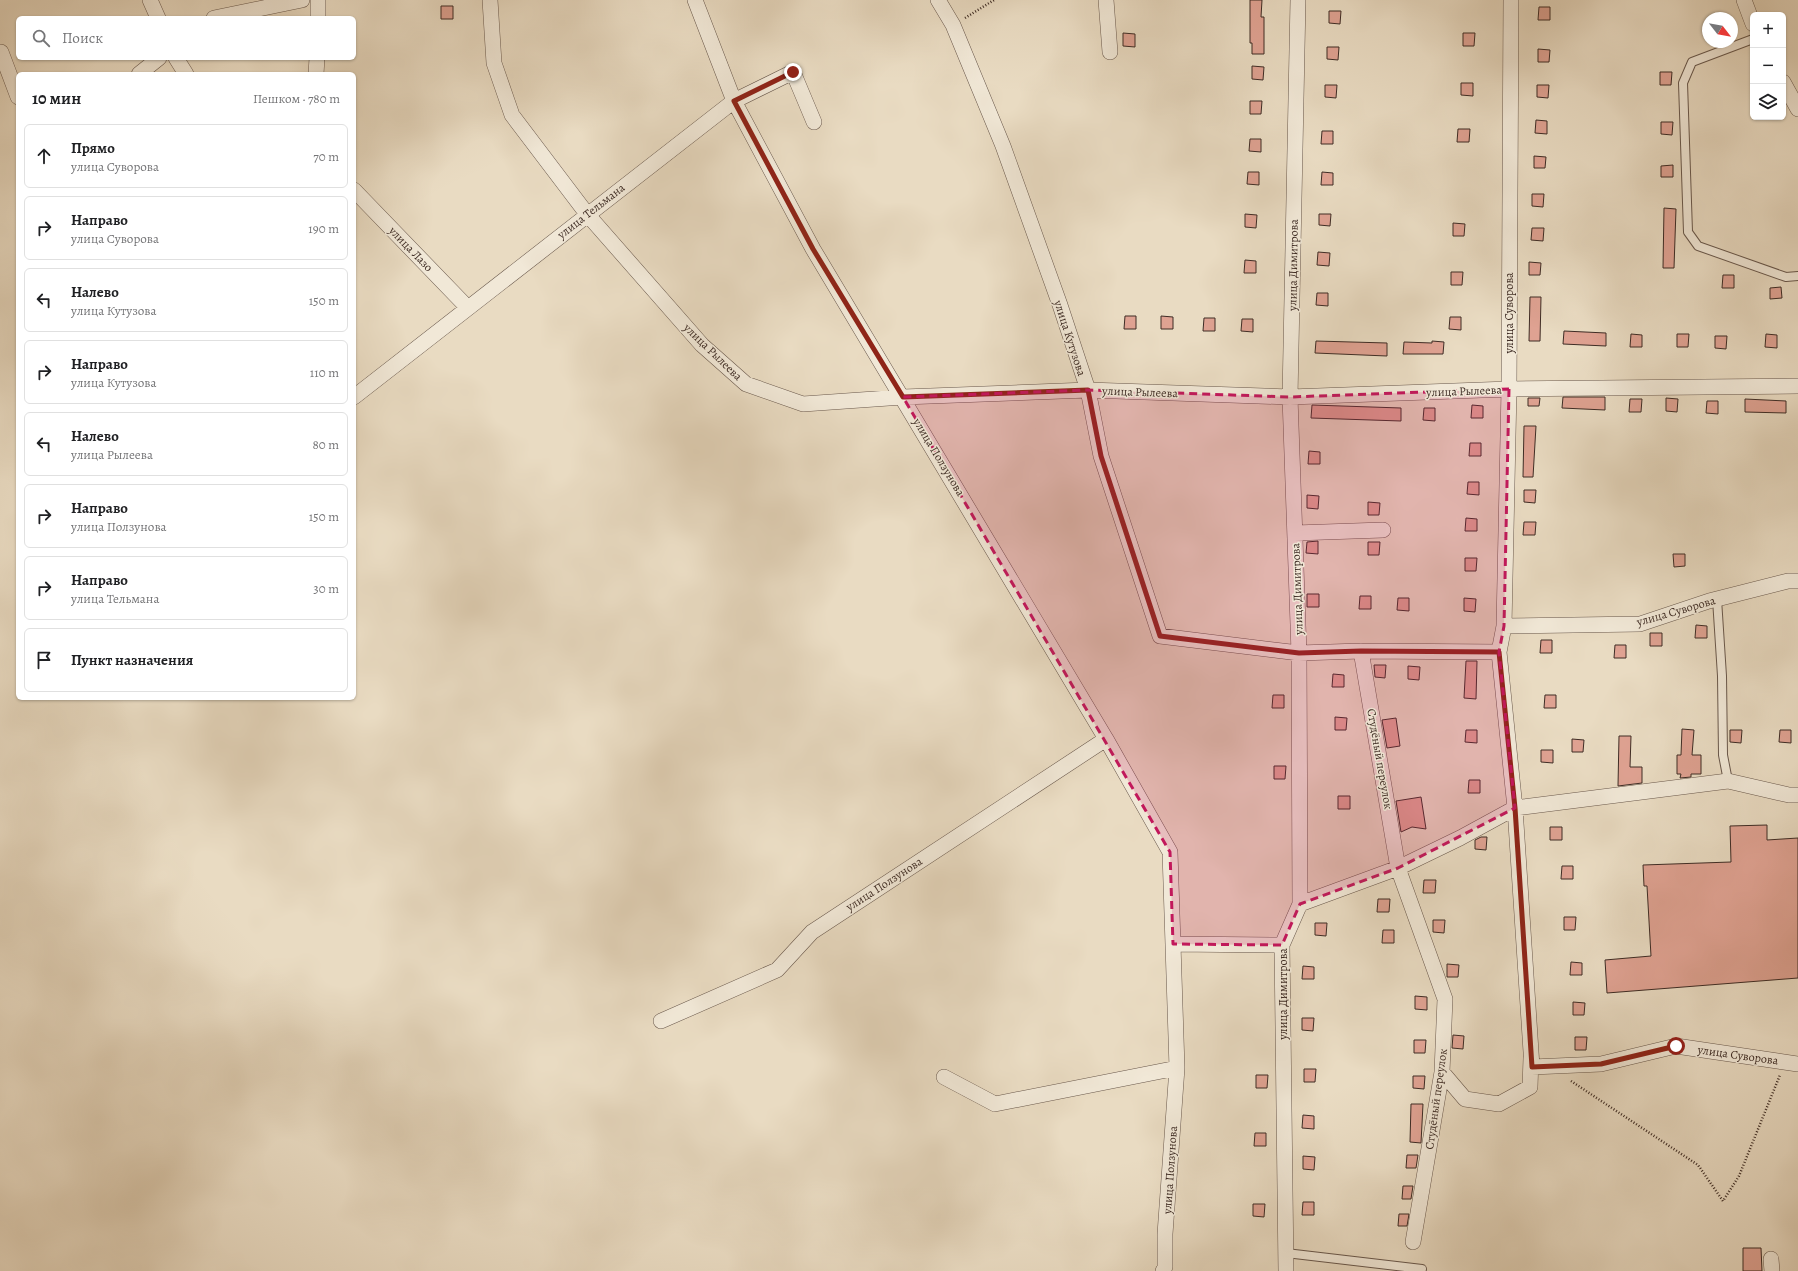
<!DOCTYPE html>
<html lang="ru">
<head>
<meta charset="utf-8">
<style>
  :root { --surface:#fff; --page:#f2f2f2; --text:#202124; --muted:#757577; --line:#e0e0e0 }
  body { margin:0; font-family:Alegreya,serif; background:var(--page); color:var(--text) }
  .controls { position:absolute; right:12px; top:12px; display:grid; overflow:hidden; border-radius:6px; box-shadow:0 1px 3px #0004 }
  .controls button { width:36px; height:36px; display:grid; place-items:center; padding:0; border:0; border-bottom:1px solid var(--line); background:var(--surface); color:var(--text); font:20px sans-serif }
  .compass { position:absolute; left:1702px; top:12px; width:36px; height:36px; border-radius:50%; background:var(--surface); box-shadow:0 1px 3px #0004; rotate:121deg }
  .stop { position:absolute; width:12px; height:12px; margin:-9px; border:3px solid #8f2418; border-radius:50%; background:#fff }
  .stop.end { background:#8f2418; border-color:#fff; box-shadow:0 1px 4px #0008 }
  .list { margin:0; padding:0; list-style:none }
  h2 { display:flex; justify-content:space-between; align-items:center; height:52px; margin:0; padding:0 16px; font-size:17px }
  h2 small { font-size:13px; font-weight:400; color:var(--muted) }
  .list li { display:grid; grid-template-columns:26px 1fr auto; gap:12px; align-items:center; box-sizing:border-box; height:64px; margin:0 8px 8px; padding:0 8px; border:1px solid var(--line); border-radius:6px }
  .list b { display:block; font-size:15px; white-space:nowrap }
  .list p { margin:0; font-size:13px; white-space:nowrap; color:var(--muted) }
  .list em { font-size:13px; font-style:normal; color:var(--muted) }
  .icon { flex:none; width:22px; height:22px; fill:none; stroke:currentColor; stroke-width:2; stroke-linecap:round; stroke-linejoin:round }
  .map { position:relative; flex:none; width:1798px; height:1271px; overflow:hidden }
  .search { position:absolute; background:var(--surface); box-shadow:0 1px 3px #0004; left:16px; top:16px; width:340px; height:44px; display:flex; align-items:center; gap:10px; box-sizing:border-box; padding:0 14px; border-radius:6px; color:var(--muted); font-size:15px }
  .panel { position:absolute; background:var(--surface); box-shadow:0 1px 3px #0004; left:16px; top:72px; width:340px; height:628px; border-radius:6px }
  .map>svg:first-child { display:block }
  .building { fill:#dfa292; stroke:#3e2c25 }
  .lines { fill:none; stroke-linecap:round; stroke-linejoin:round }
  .service-casing { stroke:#69584c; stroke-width:10 }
  .minor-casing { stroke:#69584c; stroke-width:16 }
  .path { stroke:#3e2c25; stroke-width:2.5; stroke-dasharray:1 2; stroke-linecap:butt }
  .service { stroke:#f1e8d7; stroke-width:8 }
  .minor { stroke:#f1e8d7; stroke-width:15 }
  .route { stroke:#8f2418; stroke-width:5 }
  .marked { fill:#c2185b; fill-opacity:0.2; stroke:#c2185b; stroke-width:3; stroke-dasharray:8 5; stroke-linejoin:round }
  .labels { text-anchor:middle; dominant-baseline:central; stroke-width:3; stroke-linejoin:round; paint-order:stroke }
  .street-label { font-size:12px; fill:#3e2c25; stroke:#f1e8d7 }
</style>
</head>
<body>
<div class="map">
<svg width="1798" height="1271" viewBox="0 0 1798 1271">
  <rect width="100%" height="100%" fill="#e9dbc2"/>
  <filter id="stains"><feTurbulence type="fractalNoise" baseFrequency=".005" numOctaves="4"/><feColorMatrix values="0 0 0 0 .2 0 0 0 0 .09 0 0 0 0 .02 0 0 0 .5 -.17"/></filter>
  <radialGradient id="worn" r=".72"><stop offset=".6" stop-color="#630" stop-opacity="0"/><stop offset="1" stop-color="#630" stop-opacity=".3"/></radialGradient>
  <path class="building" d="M 1250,0 L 1262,0 L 1261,17 L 1264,17 L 1264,54 L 1252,54 L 1252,43 L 1250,43 Z
    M 441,6 L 453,6 L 453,19 L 441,19 Z
    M 1539,7 L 1550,7 L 1550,20 L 1538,20 Z
    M 1329,11 L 1341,11 L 1340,24 L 1329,23 Z
    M 1123,33 L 1135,34 L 1135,47 L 1123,46 Z
    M 1463,33 L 1475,33 L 1474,46 L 1463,46 Z
    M 1327,47 L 1339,47 L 1338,60 L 1327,59 Z
    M 1538,49 L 1550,50 L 1549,62 L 1538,62 Z
    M 1252,66 L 1264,67 L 1263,80 L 1252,79 Z
    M 1660,72 L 1672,72 L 1671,85 L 1660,85 Z
    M 1461,83 L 1473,83 L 1473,96 L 1461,95 Z
    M 1325,85 L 1337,85 L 1336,98 L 1325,97 Z
    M 1537,85 L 1549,85 L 1548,98 L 1537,97 Z
    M 1250,101 L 1262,101 L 1261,114 L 1250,114 Z
    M 1536,120 L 1547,121 L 1547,134 L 1535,133 Z
    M 1661,122 L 1673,122 L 1672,135 L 1661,134 Z
    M 1458,129 L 1470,129 L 1469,142 L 1457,142 Z
    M 1322,131 L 1333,131 L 1333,144 L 1321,144 Z
    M 1250,139 L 1261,139 L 1261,152 L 1249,151 Z
    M 1534,156 L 1546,157 L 1545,168 L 1534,168 Z
    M 1673,165 L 1673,177 L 1661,177 L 1661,166 Z
    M 1248,172 L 1259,172 L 1259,185 L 1247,184 Z
    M 1322,172 L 1333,173 L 1333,185 L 1321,185 Z
    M 1532,194 L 1544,194 L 1543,207 L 1532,206 Z
    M 1664,208 L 1676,209 L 1674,268 L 1663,268 Z
    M 1245,214 L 1257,215 L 1256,228 L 1245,227 Z
    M 1319,214 L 1331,214 L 1330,226 L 1319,225 Z
    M 1453,223 L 1465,224 L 1464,236 L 1453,236 Z
    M 1532,228 L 1544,228 L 1543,241 L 1531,240 Z
    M 1318,252 L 1330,253 L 1329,266 L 1317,265 Z
    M 1245,260 L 1256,261 L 1256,273 L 1244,273 Z
    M 1529,262 L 1541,263 L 1540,275 L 1529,275 Z
    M 1451,272 L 1463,272 L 1462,285 L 1451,285 Z
    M 1723,275 L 1734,275 L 1734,288 L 1722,288 Z
    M 1781,287 L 1782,298 L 1770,299 L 1770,288 Z
    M 1317,293 L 1328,293 L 1328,306 L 1316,305 Z
    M 1530,297 L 1541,297 L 1540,341 L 1529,341 Z
    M 1125,316 L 1136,316 L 1136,329 L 1124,329 Z
    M 1161,316 L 1173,317 L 1173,329 L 1161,329 Z
    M 1450,317 L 1461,317 L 1461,330 L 1449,329 Z
    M 1204,318 L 1215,318 L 1215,331 L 1203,331 Z
    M 1242,319 L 1253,319 L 1253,332 L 1241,331 Z
    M 1564,331 L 1606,333 L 1606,346 L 1563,344 Z
    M 1631,334 L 1642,335 L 1642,347 L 1630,347 Z
    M 1677,334 L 1689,334 L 1688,347 L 1677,347 Z
    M 1766,334 L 1777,335 L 1777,348 L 1765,347 Z
    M 1715,336 L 1727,336 L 1726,349 L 1715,348 Z
    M 1316,341 L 1387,343 L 1387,356 L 1315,353 Z
    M 1432,341 L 1444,342 L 1443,354 L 1403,354 L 1404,342 L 1432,343 Z
    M 1563,397 L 1605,397 L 1605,410 L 1562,408 Z
    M 1528,398 L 1540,398 L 1539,406 L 1528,406 Z
    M 1666,398 L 1678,399 L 1677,412 L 1666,411 Z
    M 1630,399 L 1642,399 L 1641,412 L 1629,412 Z
    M 1745,399 L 1786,401 L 1786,413 L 1745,412 Z
    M 1707,401 L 1718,401 L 1718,414 L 1706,413 Z
    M 1312,405 L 1401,408 L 1401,421 L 1311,418 Z
    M 1472,405 L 1483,406 L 1483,418 L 1471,418 Z
    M 1424,408 L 1435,408 L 1435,421 L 1423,420 Z
    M 1524,426 L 1536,426 L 1533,477 L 1523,477 Z
    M 1470,443 L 1481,443 L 1481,456 L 1469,456 Z
    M 1309,451 L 1320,452 L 1320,464 L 1308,464 Z
    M 1468,482 L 1479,482 L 1479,495 L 1467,494 Z
    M 1524,490 L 1536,490 L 1535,503 L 1524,502 Z
    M 1307,495 L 1319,496 L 1318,509 L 1307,508 Z
    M 1368,502 L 1380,503 L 1379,515 L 1368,515 Z
    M 1466,518 L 1477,519 L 1477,531 L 1465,531 Z
    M 1524,522 L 1536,522 L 1535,535 L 1523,535 Z
    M 1318,541 L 1318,554 L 1306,553 L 1307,542 Z
    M 1368,542 L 1380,542 L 1379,555 L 1368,555 Z
    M 1673,554 L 1685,554 L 1685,566 L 1674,567 Z
    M 1465,558 L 1477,558 L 1476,571 L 1465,571 Z
    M 1307,594 L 1319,594 L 1319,607 L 1307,607 Z
    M 1360,596 L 1371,596 L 1371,609 L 1359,609 Z
    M 1398,598 L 1409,598 L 1409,611 L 1397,610 Z
    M 1464,598 L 1476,599 L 1475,612 L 1464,611 Z
    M 1696,625 L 1707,626 L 1707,638 L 1695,638 Z
    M 1650,633 L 1662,633 L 1662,646 L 1650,646 Z
    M 1541,640 L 1552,640 L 1552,653 L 1540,653 Z
    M 1615,645 L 1626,645 L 1626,658 L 1614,658 Z
    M 1466,661 L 1477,661 L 1476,699 L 1464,698 Z
    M 1374,665 L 1386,665 L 1385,678 L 1375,677 Z
    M 1408,666 L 1420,667 L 1419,680 L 1408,679 Z
    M 1333,674 L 1344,675 L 1344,687 L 1332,687 Z
    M 1273,695 L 1284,695 L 1284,708 L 1272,708 Z
    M 1545,695 L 1556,695 L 1556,708 L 1544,708 Z
    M 1335,717 L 1347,718 L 1346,730 L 1335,730 Z
    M 1396,718 L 1400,746 L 1387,748 L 1382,720 Z
    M 1682,729 L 1694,730 L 1692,755 L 1701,755 L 1701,774 L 1691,774 L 1691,777 L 1680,778 L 1681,774 L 1677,774 L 1677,755 L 1681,755 Z
    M 1466,730 L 1477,730 L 1477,743 L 1465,742 Z
    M 1730,730 L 1742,730 L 1741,743 L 1730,742 Z
    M 1780,730 L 1791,730 L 1791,743 L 1779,742 Z
    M 1619,736 L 1631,736 L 1630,767 L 1642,767 L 1642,783 L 1618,786 Z
    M 1572,739 L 1584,740 L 1583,752 L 1572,752 Z
    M 1541,750 L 1553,750 L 1553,763 L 1541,762 Z
    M 1274,766 L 1286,766 L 1285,779 L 1274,779 Z
    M 1469,780 L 1480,780 L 1480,793 L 1468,793 Z
    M 1338,796 L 1350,796 L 1350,809 L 1338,809 Z
    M 1421,797 L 1426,829 L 1412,827 L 1401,832 L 1396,801 Z
    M 1767,825 L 1767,840 L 1798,838 L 1798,978 L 1607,993 L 1605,960 L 1651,956 L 1647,886 L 1644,886 L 1643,865 L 1731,862 L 1730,826 Z
    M 1550,827 L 1562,827 L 1562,840 L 1550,840 Z
    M 1481,837 L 1487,837 L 1486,850 L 1475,849 L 1475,840 Z
    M 1562,866 L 1573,866 L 1573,879 L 1561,879 Z
    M 1424,880 L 1436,880 L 1435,893 L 1423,893 Z
    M 1378,899 L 1390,899 L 1389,912 L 1377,912 Z
    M 1564,917 L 1576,917 L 1575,930 L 1564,930 Z
    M 1433,920 L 1445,920 L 1444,933 L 1433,932 Z
    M 1315,923 L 1327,923 L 1326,936 L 1315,935 Z
    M 1383,930 L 1394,930 L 1394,943 L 1382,943 Z
    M 1571,962 L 1582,963 L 1582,975 L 1570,975 Z
    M 1447,964 L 1459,965 L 1458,977 L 1447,977 Z
    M 1303,966 L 1314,967 L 1314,979 L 1302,979 Z
    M 1415,996 L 1427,997 L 1427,1010 L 1415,1009 Z
    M 1573,1002 L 1585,1003 L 1584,1015 L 1573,1015 Z
    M 1302,1018 L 1314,1018 L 1313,1031 L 1302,1030 Z
    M 1453,1035 L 1464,1036 L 1463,1049 L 1452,1048 Z
    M 1575,1037 L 1587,1037 L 1586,1050 L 1575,1050 Z
    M 1414,1040 L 1426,1040 L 1425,1053 L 1414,1053 Z
    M 1304,1069 L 1316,1069 L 1315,1082 L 1304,1082 Z
    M 1256,1075 L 1268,1075 L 1267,1088 L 1256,1088 Z
    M 1413,1076 L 1425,1076 L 1424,1089 L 1413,1088 Z
    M 1411,1104 L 1423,1104 L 1421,1143 L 1410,1142 Z
    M 1303,1115 L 1314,1116 L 1314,1129 L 1302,1128 Z
    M 1255,1133 L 1266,1133 L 1266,1146 L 1254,1146 Z
    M 1407,1155 L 1418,1155 L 1416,1168 L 1406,1168 Z
    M 1303,1156 L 1315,1157 L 1314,1170 L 1303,1169 Z
    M 1403,1186 L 1413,1186 L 1411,1199 L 1402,1199 Z
    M 1303,1202 L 1314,1202 L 1314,1215 L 1302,1215 Z
    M 1253,1204 L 1265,1204 L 1264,1217 L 1253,1216 Z
    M 1399,1214 L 1409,1214 L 1407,1226 L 1398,1226 Z
    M 1743,1248 L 1761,1248 L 1762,1271 L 1743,1271 Z"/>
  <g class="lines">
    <g class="service-casing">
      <path id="service" d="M 1753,39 L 1692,62 L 1683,83 L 1688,232 L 1698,246 L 1786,277 L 1798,276
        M 1717,599 L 1722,676 L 1723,755 L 1728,781
        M 1286,1253 L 1422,1269"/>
    </g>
    <g class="minor-casing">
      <path id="minor" d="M 150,0 L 158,18
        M 490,0 L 494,63 L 512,115 L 587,214 L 702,345 L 746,384 L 803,404 L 903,397 L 1088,390 L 1290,397 L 1509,389 L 1798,386
        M 695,0 L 734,101 L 813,249 L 1106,739 L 1170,852 L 1177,1068 L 1165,1234 L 1165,1267 L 1163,1271
        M 938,0 L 953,25 L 1003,146 L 1060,305 L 1088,390 L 1101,456 L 1160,636 L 1299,653 L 1361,651 L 1499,652
        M 1106,0 L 1110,52
        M 1511,0 L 1509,389 L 1504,626 L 1499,652 L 1515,808 L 1532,1067 L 1601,1064 L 1676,1046 L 1798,1064
        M 1744,0 L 1753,24
        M 214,18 L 302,0
        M 318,18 L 318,0
        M 1,52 L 18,97
        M 176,58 L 186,74
        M 139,74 L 159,58
        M 316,74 L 317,58
        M 1783,82 L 1798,109
        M 354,190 L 468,308
        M 354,397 L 734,101 L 793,72 L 814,122
        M 1295,533 L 1383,530
        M 1504,626 L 1640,624 L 1709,601 L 1788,581 L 1798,581
        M 1300,904 L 1398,868 L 1361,651
        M 1173,944 L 1282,945
        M 661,1021 L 777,970 L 812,932 L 1106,739
        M 1442,1072 L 1465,1099 L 1499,1104 L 1530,1087 L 1531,1058
        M 944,1077 L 995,1104 L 1177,1068
        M 1413,1242 L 1442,1072 L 1445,999 L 1398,868 L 1460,838 L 1515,808 L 1728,781 L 1789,795 L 1798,795
        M 1771,1259 L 1772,1271
        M 1286,1271 L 1282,945 L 1300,904 L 1299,653 L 1290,397 L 1298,0"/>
    </g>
    <path class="path" d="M 965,18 L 994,0
      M 1571,1081 L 1698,1165 L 1723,1201 L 1739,1176 L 1780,1075"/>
    <use href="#service" class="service"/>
    <use href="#minor" class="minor"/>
  </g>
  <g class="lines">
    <path class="route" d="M 793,72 L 734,101 L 813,249 L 903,397 L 1088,390 L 1101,456 L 1160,636 L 1299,653 L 1361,651 L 1499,652 L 1515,808 L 1532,1067 L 1601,1064 L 1676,1046"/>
  </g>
  <path class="marked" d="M 1509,389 L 1504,626 L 1499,652 L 1515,808 L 1398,868 L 1300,904 L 1282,945 L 1173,944 L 1170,852 L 903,397 L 1088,390 L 1290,397 Z"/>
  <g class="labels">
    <g class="street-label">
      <text transform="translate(591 211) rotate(-38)">улица Тельмана</text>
      <text transform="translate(411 249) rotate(46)">улица Лазо</text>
      <text transform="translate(1293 265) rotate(-89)">улица Димитрова</text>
      <text transform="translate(1509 313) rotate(-90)">улица Суворова</text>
      <text transform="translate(1070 338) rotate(72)">улица Кутузова</text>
      <text transform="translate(713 352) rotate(44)">улица Рылеева</text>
      <text transform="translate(1464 391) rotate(-2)">улица Рылеева</text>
      <text transform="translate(1140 392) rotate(2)">улица Рылеева</text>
      <text transform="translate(939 457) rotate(59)">улица Ползунова</text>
      <text transform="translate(1297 589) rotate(-92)">улица Димитрова</text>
      <text transform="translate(1676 611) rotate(-16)">улица Суворова</text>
      <text transform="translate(1380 759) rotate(80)">Студёный переулок</text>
      <text transform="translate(884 884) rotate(-33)">улица Ползунова</text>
      <text transform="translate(1283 994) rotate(-90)">улица Димитрова</text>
      <text transform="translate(1738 1055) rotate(8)">улица Суворова</text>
      <text transform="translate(1436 1099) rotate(-82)">Студёный переулок</text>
      <text transform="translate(1170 1170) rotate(-86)">улица Ползунова</text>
    </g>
  </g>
  <rect width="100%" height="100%" filter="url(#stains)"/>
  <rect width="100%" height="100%" fill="url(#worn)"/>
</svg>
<div class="controls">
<button>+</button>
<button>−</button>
<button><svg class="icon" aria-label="layers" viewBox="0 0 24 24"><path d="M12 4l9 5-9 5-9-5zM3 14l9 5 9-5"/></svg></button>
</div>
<svg class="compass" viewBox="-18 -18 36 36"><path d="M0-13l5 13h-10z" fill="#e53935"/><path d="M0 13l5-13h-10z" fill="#757577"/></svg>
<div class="stop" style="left:1676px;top:1046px"></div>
<div class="stop end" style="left:793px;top:72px"></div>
<div class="search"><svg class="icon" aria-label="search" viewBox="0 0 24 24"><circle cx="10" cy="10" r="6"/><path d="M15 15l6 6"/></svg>Поиск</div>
<section class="panel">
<h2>10 мин<small>Пешком · 780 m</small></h2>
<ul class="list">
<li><svg class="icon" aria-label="ahead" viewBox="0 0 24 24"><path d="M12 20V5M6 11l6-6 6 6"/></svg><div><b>Прямо</b><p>улица Суворова</p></div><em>70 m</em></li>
<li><svg class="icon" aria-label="right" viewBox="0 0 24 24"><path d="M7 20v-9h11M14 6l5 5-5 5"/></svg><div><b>Направо</b><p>улица Суворова</p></div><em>190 m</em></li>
<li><svg class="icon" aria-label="left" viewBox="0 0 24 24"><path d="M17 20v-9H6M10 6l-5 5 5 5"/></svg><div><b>Налево</b><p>улица Кутузова</p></div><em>150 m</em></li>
<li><svg class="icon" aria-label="right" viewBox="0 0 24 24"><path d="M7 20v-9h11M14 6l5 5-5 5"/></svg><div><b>Направо</b><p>улица Кутузова</p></div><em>110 m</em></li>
<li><svg class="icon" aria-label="left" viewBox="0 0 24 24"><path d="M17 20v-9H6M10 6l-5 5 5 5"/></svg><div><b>Налево</b><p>улица Рылеева</p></div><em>80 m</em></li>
<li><svg class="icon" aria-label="right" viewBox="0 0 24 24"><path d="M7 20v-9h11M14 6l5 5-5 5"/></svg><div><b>Направо</b><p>улица Ползунова</p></div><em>150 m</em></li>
<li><svg class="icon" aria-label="right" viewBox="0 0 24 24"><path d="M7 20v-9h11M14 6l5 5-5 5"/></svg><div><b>Направо</b><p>улица Тельмана</p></div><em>30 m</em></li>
<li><svg class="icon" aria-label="arrive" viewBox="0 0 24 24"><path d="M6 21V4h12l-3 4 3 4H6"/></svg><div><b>Пункт назначения</b></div></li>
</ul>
</section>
</div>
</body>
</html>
